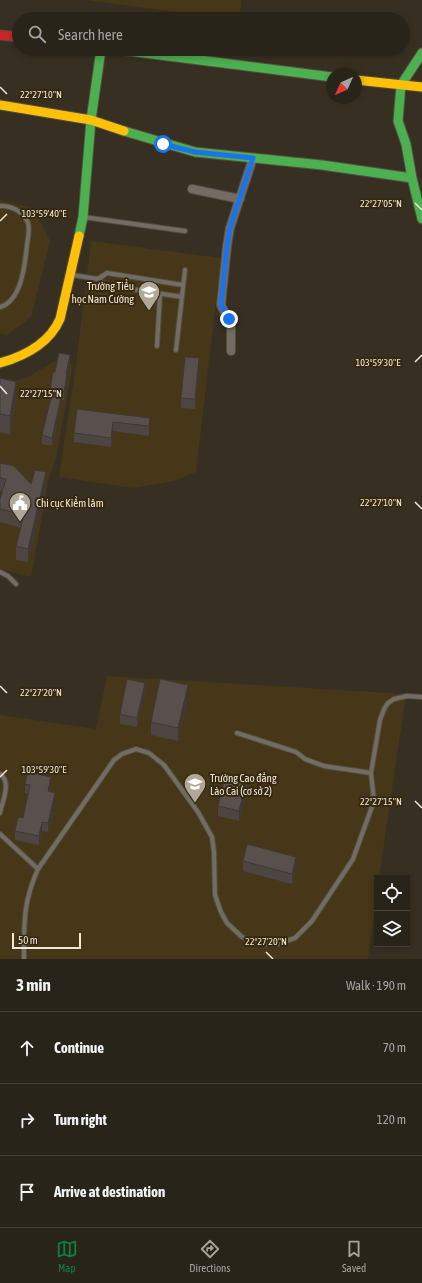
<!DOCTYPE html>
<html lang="en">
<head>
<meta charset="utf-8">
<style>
  :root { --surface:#29241a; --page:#353027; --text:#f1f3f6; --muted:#a5a4a2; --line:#454139; --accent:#0b8043 }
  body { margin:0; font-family:"Asap Condensed",sans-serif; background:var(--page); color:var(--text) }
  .controls { position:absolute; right:12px; bottom:12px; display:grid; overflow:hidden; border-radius:0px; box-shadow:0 2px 6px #0003 }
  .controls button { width:36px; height:36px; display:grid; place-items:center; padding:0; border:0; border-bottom:1px solid var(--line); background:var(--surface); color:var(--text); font:20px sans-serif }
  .compass { position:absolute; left:326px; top:68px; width:36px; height:36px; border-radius:50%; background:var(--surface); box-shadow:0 2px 6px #0003; rotate:225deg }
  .scale { position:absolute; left:12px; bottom:10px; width:69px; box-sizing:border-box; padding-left:4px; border:2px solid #efe8d8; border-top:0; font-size:11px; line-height:14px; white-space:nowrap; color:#efe8d8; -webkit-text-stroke:3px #36290f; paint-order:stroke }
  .stop { position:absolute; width:12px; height:12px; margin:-9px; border:3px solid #1a73e8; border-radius:50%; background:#fff }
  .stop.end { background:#1a73e8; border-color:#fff; box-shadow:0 1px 4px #0008 }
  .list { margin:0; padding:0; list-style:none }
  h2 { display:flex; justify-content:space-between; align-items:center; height:52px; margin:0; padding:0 16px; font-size:17px }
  h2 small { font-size:13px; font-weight:400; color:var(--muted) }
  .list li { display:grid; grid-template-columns:26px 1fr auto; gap:12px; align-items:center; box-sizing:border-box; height:72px; padding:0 16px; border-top:1px solid var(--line) }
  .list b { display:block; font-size:15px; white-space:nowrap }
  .list em { font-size:13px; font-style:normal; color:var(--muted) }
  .icon { flex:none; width:22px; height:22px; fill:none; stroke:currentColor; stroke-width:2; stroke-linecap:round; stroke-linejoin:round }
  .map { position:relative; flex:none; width:422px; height:959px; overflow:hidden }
  .search { position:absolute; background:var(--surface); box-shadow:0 2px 6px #0003; left:12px; right:12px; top:12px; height:44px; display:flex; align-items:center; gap:10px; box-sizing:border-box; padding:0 14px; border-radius:22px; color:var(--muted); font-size:15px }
  .sheet { height:268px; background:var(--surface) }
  nav { display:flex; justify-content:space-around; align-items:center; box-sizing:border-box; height:56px; border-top:1px solid var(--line); background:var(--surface); font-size:11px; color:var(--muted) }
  nav a { display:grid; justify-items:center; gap:2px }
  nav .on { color:var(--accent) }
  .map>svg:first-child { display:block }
  .built { fill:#463718 }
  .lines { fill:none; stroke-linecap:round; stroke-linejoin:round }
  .lane-casing { stroke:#544e41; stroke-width:6 }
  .street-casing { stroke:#544e41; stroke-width:10 }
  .fast-casing { stroke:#544e41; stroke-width:11 }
  .slow-casing { stroke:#544e41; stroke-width:11 }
  .jam-casing { stroke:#544e41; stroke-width:11 }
  .lane { stroke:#726c63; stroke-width:4 }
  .street { stroke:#726c63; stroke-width:8 }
  .fast { stroke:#4caf50; stroke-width:9 }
  .slow { stroke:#ffc107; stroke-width:9 }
  .jam { stroke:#c62828; stroke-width:9 }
  .wall { fill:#4d4542 }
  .shaded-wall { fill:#3e3836 }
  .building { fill:#59504d; stroke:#3e3836 }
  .route { stroke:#1a73e8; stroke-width:5 }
  .ticks { fill:none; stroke:#efe8d8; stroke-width:1.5 }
  .labels { text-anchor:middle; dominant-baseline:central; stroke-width:4; stroke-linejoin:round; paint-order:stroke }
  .poi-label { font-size:11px; fill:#efe8d8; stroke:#36290f; text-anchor:start }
  .ticks-label { font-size:10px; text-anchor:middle; fill:#efe8d8; stroke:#36290f; stroke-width:4; stroke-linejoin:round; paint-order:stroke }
</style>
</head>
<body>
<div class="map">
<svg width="422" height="959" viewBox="0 0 422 959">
  <rect width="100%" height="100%" fill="#373022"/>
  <path class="built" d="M 86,0 L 241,0 L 240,19 L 230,19 Z
    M 0,200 L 34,208 L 50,241 L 31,317 L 7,335 L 0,333 Z
    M 91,241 L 221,258 L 196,472 L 174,481 L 133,488 L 59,477 L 76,365 Z
    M 55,361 L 73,364 L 56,458 L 49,478 L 31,577 L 0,569 L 0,383 L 11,382 L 28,377 Z
    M 107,676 L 406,694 L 379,878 L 377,878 L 377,895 L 368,959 L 0,959 L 0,715 L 96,729 Z"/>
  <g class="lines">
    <g class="lane-casing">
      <path id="lane" d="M 0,206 C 11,205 24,212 28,223 C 30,229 28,238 27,245 C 25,263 22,301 0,307
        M 83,217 L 185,231
        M 72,275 L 98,279 L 106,285 L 182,297
        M 98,279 L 107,273 L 183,285
        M 157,346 L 160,294
        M 176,350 L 185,270
        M 0,572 L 8,576 L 16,584
        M 237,733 L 296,752 L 305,759 L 324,766 L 371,773
        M 0,774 C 12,782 2,802 0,813
        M 0,834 L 38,869
        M 24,959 C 24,924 23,902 38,869 L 114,760 L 122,754 L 136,749 L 149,753 L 164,765 L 198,812 L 212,837 L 214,852 L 215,895 L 221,912 L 227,923 L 242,937 L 255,943 L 266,944 L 278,944 L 295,938 L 312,921 L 353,859 L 374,801 L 371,773 L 380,720 L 384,709 L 388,703 L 394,699 L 407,696 L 422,697"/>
    </g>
    <g class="street-casing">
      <path id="street" d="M 192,189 L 240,199
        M 231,351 L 231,325 L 221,305 L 227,246 L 230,228 L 253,158"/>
    </g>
    <g class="fast-casing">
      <path id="fast" d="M 113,49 L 332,77
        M 422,53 L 401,85 L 398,121 L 406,144 L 412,178 L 422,219
        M 124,131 L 195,152 L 322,165 L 412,178
        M 79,236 L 83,217 L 91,120 L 101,49"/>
    </g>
    <g class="slow-casing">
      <path id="slow" d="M 356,80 L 422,87
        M 0,105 L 91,120 L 124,131
        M 0,363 C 25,356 49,344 60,319 L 79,236"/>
    </g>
    <g class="jam-casing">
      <path id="jam" d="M 0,35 L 19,37"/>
    </g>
    <use href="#lane" class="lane"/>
    <use href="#street" class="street"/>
    <use href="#fast" class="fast"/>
    <use href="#slow" class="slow"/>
    <use href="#jam" class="jam"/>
  </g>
  <path class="wall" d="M 70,363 L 67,376 L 67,382 L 64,400 L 62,400 L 52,446 L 42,444 L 42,435 L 51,398 L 50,398 L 50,390 L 55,372 Z
    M 199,368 L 195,409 L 181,408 L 181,398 Z
    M 0,378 L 16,401 L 10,435 L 0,432 Z
    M 77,409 L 150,418 L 149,436 L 113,431 L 111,447 L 74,442 L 74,433 Z
    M 0,463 L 31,484 L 46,486 L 28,562 L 16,560 L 16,546 L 21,528 L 0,522 L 0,499 L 2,492 L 0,491 Z
    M 145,693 L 137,727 L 120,724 L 120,714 Z
    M 188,698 L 178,741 L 151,735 L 151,722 Z
    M 25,784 L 51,786 L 50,792 L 55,802 L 48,832 L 42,831 L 39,845 L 15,840 L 15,831 L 23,818 L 28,794 L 25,793 Z
    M 247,788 L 239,821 L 218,816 L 218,806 Z
    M 243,861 L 296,867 L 292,884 L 243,871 Z"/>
  <path class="shaded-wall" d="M 70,355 L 70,363 L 67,376 L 67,382 L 64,400 L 64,392 L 66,374 Z
    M 199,358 L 199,368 L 195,409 L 195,399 Z
    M 16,382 L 16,401 L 10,435 L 10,416 Z
    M 62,392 L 62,400 L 52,446 L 52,438 Z
    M 150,418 L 150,428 L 149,436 L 149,426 Z
    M 113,422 L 113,431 L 111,447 L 111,438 Z
    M 46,472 L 46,486 L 28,562 L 28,549 Z
    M 145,683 L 145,693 L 137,727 L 137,718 Z
    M 188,685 L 188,698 L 178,741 L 178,728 Z
    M 51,777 L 51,786 L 48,800 L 48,791 Z
    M 247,778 L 247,788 L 239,821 L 239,811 Z
    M 55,793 L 55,802 L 48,832 L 48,823 Z
    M 42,822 L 42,831 L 39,845 L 39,836 Z
    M 296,857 L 296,867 L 292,884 L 292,874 Z"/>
  <path class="building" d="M 59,353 L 70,355 L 66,374 L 67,374 L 64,392 L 62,392 L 52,438 L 42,435 L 53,390 L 50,390 L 53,372 L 55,372 Z
    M 185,357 L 199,358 L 195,399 L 181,398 Z
    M 0,378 L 16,382 L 10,416 L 0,414 Z
    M 77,409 L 150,418 L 149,426 L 113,422 L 111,438 L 74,433 Z
    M 0,463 L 14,466 L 31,484 L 35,470 L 46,472 L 28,549 L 16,546 L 24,515 L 0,509 L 0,499 L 6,479 L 0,478 Z
    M 127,679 L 145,683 L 137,718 L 120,714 Z
    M 160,679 L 188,685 L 178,728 L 151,722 Z
    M 28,772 L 51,777 L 48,791 L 55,793 L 48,823 L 42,822 L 39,836 L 15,831 L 18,817 L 23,818 L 30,785 L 25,784 Z
    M 226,773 L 247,778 L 239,811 L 218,806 Z
    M 247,844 L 296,857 L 292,874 L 243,861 Z"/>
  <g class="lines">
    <path class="route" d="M 163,144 L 195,152 L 253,158 L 230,228 L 227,246 L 221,305 L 229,319"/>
  </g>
  <path class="ticks" d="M 0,87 L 7,94M 415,203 L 422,210M 0,221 L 7,214M 415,362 L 422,355M 0,386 L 7,394M 415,502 L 422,509M 0,686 L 7,693M 0,777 L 7,770M 415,801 L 422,808M 266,952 L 273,959"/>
  <defs>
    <g id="school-pin" transform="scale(1.15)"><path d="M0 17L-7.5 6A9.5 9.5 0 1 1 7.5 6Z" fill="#afa898" stroke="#36290f"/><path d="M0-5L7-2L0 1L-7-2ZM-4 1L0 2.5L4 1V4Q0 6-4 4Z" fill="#fff"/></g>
    <g id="civic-pin" transform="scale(1.15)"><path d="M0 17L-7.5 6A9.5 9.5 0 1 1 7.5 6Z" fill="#afa898" stroke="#36290f"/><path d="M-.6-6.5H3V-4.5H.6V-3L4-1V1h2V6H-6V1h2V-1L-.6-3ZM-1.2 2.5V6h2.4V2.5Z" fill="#fff"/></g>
    <g id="university-pin" transform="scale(1.15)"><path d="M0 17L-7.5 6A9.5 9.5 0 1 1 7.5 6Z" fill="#afa898" stroke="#36290f"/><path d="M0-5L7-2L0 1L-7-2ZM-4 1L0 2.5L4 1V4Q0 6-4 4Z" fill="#fff"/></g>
  </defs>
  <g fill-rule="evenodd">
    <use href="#school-pin" x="149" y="292"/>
    <use href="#civic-pin" x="20" y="503"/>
    <use href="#university-pin" x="195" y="784"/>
  </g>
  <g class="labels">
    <g class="poi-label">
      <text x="134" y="286" text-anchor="end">Trường Tiểu<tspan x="134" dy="13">học Nam Cường</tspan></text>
      <text x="36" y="503">Chi cục Kiểm lâm</text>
      <text x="210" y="778">Trường Cao đẳng<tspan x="210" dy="13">Lào Cai (cơ sở 2)</tspan></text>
    </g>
  </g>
  <g class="ticks-label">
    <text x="41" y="98">22°27'10"N</text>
    <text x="381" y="207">22°27'05"N</text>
    <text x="44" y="217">103°59'40"E</text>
    <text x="378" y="366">103°59'30"E</text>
    <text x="41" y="397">22°27'15"N</text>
    <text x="381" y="506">22°27'10"N</text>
    <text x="41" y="696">22°27'20"N</text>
    <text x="44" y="773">103°59'30"E</text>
    <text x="381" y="805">22°27'15"N</text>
    <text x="266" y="945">22°27'20"N</text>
  </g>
</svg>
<div class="controls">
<button><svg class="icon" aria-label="locate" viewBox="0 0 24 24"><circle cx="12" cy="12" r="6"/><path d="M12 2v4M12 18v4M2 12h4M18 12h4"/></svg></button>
<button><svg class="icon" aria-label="layers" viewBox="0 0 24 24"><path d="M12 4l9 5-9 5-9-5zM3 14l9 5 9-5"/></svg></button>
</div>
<svg class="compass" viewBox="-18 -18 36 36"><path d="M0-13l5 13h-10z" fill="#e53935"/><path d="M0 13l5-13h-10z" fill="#a5a4a2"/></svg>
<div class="scale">50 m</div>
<div class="stop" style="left:163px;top:144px"></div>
<div class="stop end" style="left:229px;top:319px"></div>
<div class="search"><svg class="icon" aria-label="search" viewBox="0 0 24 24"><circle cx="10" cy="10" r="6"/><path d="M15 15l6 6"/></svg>Search here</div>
</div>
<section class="sheet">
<h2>3 min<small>Walk · 190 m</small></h2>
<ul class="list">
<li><svg class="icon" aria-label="ahead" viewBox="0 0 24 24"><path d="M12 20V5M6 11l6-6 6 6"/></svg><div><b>Continue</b></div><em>70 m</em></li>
<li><svg class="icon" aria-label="right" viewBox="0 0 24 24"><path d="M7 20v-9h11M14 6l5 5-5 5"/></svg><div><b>Turn right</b></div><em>120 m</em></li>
<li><svg class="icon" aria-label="arrive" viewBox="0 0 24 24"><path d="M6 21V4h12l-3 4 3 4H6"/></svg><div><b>Arrive at destination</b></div></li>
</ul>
</section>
<nav>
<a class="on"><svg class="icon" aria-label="map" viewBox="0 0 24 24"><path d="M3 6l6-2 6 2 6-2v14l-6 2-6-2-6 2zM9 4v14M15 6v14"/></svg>Map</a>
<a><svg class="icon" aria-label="directions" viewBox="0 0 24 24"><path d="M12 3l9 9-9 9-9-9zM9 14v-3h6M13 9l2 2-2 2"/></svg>Directions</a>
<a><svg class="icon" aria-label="saved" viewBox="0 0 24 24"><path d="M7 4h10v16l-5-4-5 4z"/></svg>Saved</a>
</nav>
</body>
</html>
